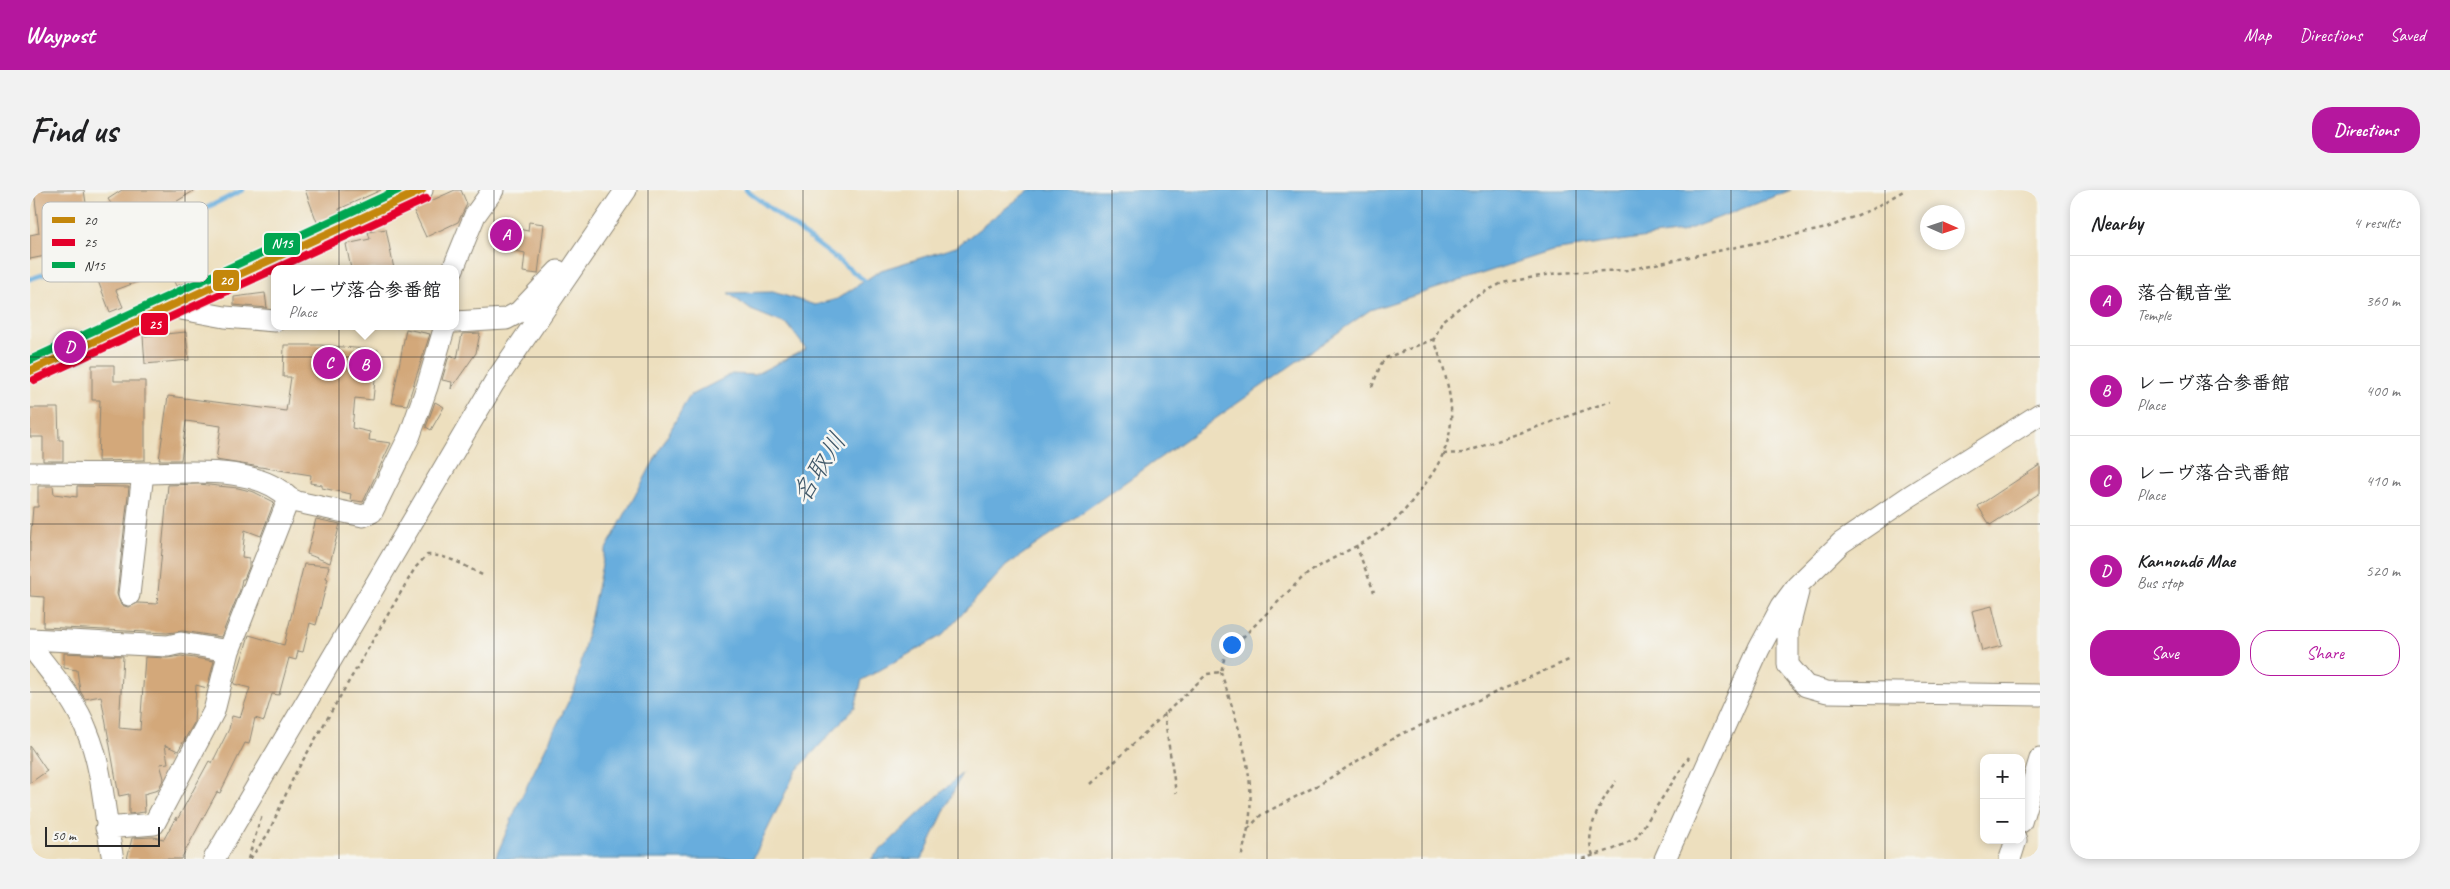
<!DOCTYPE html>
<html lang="en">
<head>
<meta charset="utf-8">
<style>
  :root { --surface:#fff; --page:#f2f2f2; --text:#202124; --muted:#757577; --line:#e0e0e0; --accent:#b5179e }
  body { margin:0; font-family:Caveat,"Klee One",sans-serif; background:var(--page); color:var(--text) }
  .controls { position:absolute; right:15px; bottom:15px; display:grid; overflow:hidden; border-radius:10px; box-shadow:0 2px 8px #0003 }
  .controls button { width:45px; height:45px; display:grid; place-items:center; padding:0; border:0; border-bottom:1px solid var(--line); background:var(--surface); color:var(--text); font:25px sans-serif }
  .compass { position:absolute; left:1890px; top:15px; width:45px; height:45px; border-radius:50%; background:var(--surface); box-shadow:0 2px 8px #0003; rotate:93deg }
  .scale { position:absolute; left:15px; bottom:12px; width:115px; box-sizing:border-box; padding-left:5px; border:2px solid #2b2b2b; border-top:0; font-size:14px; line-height:18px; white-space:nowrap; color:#2b2b2b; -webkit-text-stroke:4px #f6f6f2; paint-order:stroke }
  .you { position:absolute; left:1201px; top:454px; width:18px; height:18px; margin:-12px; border:4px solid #fff; border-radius:50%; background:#1a73e8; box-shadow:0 0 0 8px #1a73e833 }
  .badge { display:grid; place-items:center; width:32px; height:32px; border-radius:50%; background:var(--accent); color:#fff; font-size:16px; font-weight:700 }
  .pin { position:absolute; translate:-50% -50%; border:2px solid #fff; box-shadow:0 1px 5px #0006 }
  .popup { position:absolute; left:241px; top:75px; width:188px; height:65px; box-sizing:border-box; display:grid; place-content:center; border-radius:10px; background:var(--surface); filter:drop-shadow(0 1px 4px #0005); font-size:16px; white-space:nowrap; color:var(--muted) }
  .popup b { font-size:19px; color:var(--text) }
  .popup::after { content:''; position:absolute; left:50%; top:100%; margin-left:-10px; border:10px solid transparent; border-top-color:var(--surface) }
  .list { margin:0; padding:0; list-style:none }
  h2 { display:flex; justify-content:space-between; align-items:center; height:65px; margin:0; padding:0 20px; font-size:21px }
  h2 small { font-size:16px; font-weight:400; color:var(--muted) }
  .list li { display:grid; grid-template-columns:32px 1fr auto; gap:15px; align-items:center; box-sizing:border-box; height:90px; padding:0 20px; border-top:1px solid var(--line) }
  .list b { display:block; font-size:19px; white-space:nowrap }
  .list p { margin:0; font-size:16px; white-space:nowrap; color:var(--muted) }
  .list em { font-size:16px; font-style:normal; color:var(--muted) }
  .actions { display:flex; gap:10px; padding:15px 20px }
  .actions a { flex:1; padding:11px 0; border:1px solid var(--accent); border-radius:20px; text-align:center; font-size:18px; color:var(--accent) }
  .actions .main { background:var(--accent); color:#fff }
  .map { position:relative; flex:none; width:2010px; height:669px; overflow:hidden; border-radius:20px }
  header { display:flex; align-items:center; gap:30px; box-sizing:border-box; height:70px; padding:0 25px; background:var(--accent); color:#fff }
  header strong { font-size:24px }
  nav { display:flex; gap:28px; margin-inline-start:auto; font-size:18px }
  .intro { display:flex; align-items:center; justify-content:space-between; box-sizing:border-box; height:120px; padding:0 30px }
  h1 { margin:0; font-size:35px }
  .button { padding:12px 22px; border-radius:20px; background:var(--accent); color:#fff; font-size:18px; font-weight:700 }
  main { display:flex; gap:30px; padding:0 30px }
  aside { flex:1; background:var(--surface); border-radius:20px; box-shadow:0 2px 8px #0003 }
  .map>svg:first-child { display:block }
  .water { fill:#67addd; stroke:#496c84 }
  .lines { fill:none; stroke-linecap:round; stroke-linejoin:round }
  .stream { stroke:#67addd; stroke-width:4.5 }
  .building { fill:#d3a87a }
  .minor-casing { stroke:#8c8574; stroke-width:23 }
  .path { stroke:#8c8574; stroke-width:2.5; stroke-dasharray:4 4; stroke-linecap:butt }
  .minor { stroke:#fff; stroke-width:21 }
  .bus-1-casing { stroke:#f6f6f2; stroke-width:11 }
  .bus-2-casing { stroke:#f6f6f2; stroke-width:11 }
  .bus-3-casing { stroke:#f6f6f2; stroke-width:11 }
  .bus-1 { stroke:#c4870b; stroke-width:8 }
  .bus-2 { stroke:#e4002b; stroke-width:8 }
  .bus-3 { stroke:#00a651; stroke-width:8 }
  .grid { fill:none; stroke:#2b2b2b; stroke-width:1; stroke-opacity:0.55 }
  .labels { text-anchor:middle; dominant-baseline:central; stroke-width:5; stroke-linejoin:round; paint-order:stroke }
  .water-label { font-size:26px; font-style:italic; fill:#405869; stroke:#f6f6f2 }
  .key { fill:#f6f6f2; stroke:#b9b9b6; stroke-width:1 }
  .key-label { font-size:14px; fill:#2b2b2b }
  .line-badge { stroke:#f6f6f2; stroke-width:2 }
  .badge-label { font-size:14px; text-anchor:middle; font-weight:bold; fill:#fff }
</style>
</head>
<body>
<header>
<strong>Waypost</strong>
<nav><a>Map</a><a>Directions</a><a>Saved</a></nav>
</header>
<div class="intro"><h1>Find us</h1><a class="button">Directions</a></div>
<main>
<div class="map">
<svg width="2010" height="669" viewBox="0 0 2010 669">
  <rect width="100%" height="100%" fill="#f6f6f2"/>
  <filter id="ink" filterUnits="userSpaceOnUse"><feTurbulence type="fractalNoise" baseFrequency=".02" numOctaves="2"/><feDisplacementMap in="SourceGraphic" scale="10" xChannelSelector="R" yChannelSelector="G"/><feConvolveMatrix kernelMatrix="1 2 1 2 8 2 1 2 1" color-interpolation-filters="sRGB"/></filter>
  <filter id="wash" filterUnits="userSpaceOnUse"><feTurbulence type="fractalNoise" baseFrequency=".0096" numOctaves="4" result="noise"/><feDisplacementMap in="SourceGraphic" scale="20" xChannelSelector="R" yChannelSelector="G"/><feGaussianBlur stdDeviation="1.12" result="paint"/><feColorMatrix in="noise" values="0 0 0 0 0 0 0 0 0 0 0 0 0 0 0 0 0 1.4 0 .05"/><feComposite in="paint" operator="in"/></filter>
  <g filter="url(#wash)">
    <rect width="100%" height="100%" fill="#eddfbe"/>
    <path class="water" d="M 999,0 L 1761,0 L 1651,42 L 1522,61 L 1340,120 L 976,376 L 913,445 L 832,490 L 825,517 L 766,581 L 723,669 L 465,669 L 489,612 L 546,496 L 575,361 L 659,206 L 702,184 L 724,185 L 776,159 L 758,135 L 721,120 L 698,103 L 743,102 L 785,115 L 807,109 L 851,80 L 926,57 Z
      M 932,583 L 892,669 L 841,669 Z"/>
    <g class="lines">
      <path class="stream" d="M 716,0 L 838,93
        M 0,89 L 98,56 L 213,0"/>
    </g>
    <g id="blocks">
      <path class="building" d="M 4,0 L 54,0 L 62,52 L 34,56 L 36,62 L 0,69 L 0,45 L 9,43 Z
        M 92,0 L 165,0 L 99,41 L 78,9 Z
        M 275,0 L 351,0 L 309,19 L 310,23 L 287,32 Z
        M 425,0 L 431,0 L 437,14 L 428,32 L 396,47 L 383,19 Z
        M 499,32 L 514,34 L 508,84 L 493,82 L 495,63 L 460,55 L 466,34 L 498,41 Z
        M 356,39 L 364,79 L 321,79 L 316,54 L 340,49 L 338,42 Z
        M 156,51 L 171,86 L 146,96 L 139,80 L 86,100 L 93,117 L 80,122 L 63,78 L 112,60 L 114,67 Z
        M 235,103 L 237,118 L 204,115 L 204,107 Z
        M 376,139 L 400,144 L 377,215 L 362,213 Z
        M 156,142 L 159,170 L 115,174 L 113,146 Z
        M 450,143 L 446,163 L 421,199 L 422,192 L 412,190 L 418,169 L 421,165 L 427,169 L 432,144 Z
        M 254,155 L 290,155 L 348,160 L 343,210 L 325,208 L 322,238 L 340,242 L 339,250 L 361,253 L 333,312 L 320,310 L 321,304 L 292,298 L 292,295 L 280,293 L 281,285 L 186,270 L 191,236 L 156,231 L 151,270 L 129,270 L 138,206 L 256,221 L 261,187 L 253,187 Z
        M 62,175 L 84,175 L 84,191 L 115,191 L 115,270 L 68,271 L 70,210 L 62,210 Z
        M 405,212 L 414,217 L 401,240 L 396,237 Z
        M 0,218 L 28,218 L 29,250 L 33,250 L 33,271 L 13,271 L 13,247 L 0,247 Z
        M 2010,275 L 2010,303 L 1960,335 L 1948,316 Z
        M 169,294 L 208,298 L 224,302 L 244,312 L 231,346 L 215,340 L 212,367 L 219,368 L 219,377 L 214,389 L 212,389 L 210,400 L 191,447 L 153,441 L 137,443 L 13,437 L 14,407 L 0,406 L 0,354 L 3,317 L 8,317 L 8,296 L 23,296 L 24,304 L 47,307 L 47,296 L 99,297 L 87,404 L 91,415 L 98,417 L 108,413 L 127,414 L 138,295 Z
        M 286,329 L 310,334 L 300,373 L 277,364 Z
        M 274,374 L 299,376 L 296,388 L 298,389 L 286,435 L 280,433 L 273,462 L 268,461 L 266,470 L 259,468 L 249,505 L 242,504 L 234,531 L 225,528 L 219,554 L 215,553 L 190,603 L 187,602 L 151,669 L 97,669 L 102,648 L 123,647 L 134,649 L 146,627 L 147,630 L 179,571 L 182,573 L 199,539 L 202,526 L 210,528 L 220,498 L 204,494 L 219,445 L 254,455 Z
        M 1962,416 L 1972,456 L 1952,461 L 1942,421 Z
        M 34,463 L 93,466 L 89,538 L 110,540 L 115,467 L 137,468 L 151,466 L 184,471 L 177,498 L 166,495 L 164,533 L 148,561 L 135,555 L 138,573 L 130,574 L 134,588 L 128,600 L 114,604 L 115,622 L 99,624 L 99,604 L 89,606 L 71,506 L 55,509 L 50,501 L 47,480 L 34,478 Z
        M 0,556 L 17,581 L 0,593 Z"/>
    </g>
  </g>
  <g filter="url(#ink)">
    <use href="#blocks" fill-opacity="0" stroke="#8c8574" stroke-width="1"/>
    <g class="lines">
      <g class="minor-casing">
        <path id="minor" d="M 423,79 L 445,25 L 463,0
          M 140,117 L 195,127 L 245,131
          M 425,132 L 476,129 L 489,122 L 528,81
          M 0,181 L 392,0
          M 0,283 C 37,283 74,284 112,283 C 156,283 225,274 259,308 L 199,461 L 184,521 L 124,634 L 76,638
          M 259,308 L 267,312 L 333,326 L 342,322 L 380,245 L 397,197 L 415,136
          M 1768,402 L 1758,441 L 1758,475 L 1776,496 L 1797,502 L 2010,505
          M 99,405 L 113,283
          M 0,449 L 138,456 L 151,453 L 199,461
          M 0,455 C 20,482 45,509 57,541 C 74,581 74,627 83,669
          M 1991,632 L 2010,569
          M 184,669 L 464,193 L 596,0
          M 1635,669 L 1729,459 L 1752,416 L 1767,396 L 1811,353 L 1880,306 L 2010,224
          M 1980,669 L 1986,650"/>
      </g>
      <path class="path" d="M 1342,197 L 1351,174 L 1356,168 L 1404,149
        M 1413,264 L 1433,263 L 1581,211
        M 1326,355 L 1344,402
        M 1191,482 C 1205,527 1224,576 1220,624 C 1219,639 1214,654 1211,669
        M 1134,523 L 1146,603
        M 1061,594 L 1177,484 L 1191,482 L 1195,465 L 1272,388 C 1298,368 1330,357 1357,337 C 1370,328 1379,315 1388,303 C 1434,247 1425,212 1404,149 L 1413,130 L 1441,109 L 1472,93 L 1527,83 L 1597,80 L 1797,38 L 1842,19 L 1875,0
        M 1218,639 L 1231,625 L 1292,593 L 1367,546 L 1541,469
        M 1563,665 C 1553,642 1572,609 1586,591
        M 218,669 L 232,625
        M 220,669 L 238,644 L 265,584 L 385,378 L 397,365 C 419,365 435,376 454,386
        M 1552,669 L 1584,659 L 1606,648 L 1659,567"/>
      <use href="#minor" class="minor"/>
      <g class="bus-1-casing">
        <path id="bus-1" d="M 0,181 L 392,0"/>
      </g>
      <g class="bus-2-casing">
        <path id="bus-2" d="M 245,79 L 396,9
          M 4,190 L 245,79"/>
      </g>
      <g class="bus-3-casing">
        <path id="bus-3" d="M 0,170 L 368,0"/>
      </g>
      <use href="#bus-1" class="bus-1"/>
      <use href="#bus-2" class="bus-2"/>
      <use href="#bus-3" class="bus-3"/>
    </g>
  </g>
  <path class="grid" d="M 155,0 L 155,669M 309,0 L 309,669M 464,0 L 464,669M 618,0 L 618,669M 773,0 L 773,669M 928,0 L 928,669M 1082,0 L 1082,669M 1237,0 L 1237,669M 1392,0 L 1392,669M 1546,0 L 1546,669M 1701,0 L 1701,669M 1855,0 L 1855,669M 0,167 L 2010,167M 0,334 L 2010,334M 0,502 L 2010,502"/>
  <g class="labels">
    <g class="water-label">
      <text transform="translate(789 278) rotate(-58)">名取川</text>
    </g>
  </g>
  <rect x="12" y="12" width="166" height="80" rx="8" class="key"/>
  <rect x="22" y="27" width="23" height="6" fill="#c4870b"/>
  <rect x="22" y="49" width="23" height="7" fill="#e4002b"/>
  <rect x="22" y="72" width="23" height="6" fill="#00a651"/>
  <g class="key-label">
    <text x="54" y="35">20</text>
    <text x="54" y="57">25</text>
    <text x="54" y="80">N15</text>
  </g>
  <g class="line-badge">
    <rect x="233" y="42" width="38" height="24" rx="5" fill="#00a651"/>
    <rect x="182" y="79" width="28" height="23" rx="5" fill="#c4870b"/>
    <rect x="110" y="122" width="29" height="24" rx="5" fill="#e4002b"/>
  </g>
  <g class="badge-label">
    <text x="252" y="58">N15</text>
    <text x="196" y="95">20</text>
    <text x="125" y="139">25</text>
  </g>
</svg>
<div class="controls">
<button>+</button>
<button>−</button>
</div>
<svg class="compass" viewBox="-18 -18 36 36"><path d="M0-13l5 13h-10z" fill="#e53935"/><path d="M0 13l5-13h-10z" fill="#757577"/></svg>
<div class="scale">50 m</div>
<div class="you"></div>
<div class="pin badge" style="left:476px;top:45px">A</div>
<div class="pin badge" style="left:335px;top:175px">B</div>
<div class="popup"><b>レーヴ落合参番館</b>Place</div>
<div class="pin badge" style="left:299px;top:173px">C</div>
<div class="pin badge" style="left:40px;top:157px">D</div>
</div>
<aside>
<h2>Nearby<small>4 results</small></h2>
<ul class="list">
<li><span class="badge">A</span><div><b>落合観音堂</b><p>Temple</p></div><em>360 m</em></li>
<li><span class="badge">B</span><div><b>レーヴ落合参番館</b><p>Place</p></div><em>400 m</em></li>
<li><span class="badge">C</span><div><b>レーヴ落合弐番館</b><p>Place</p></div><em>410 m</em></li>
<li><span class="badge">D</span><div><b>Kannondō Mae</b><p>Bus stop</p></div><em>520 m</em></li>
</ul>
<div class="actions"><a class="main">Save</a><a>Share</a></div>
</aside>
</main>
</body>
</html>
